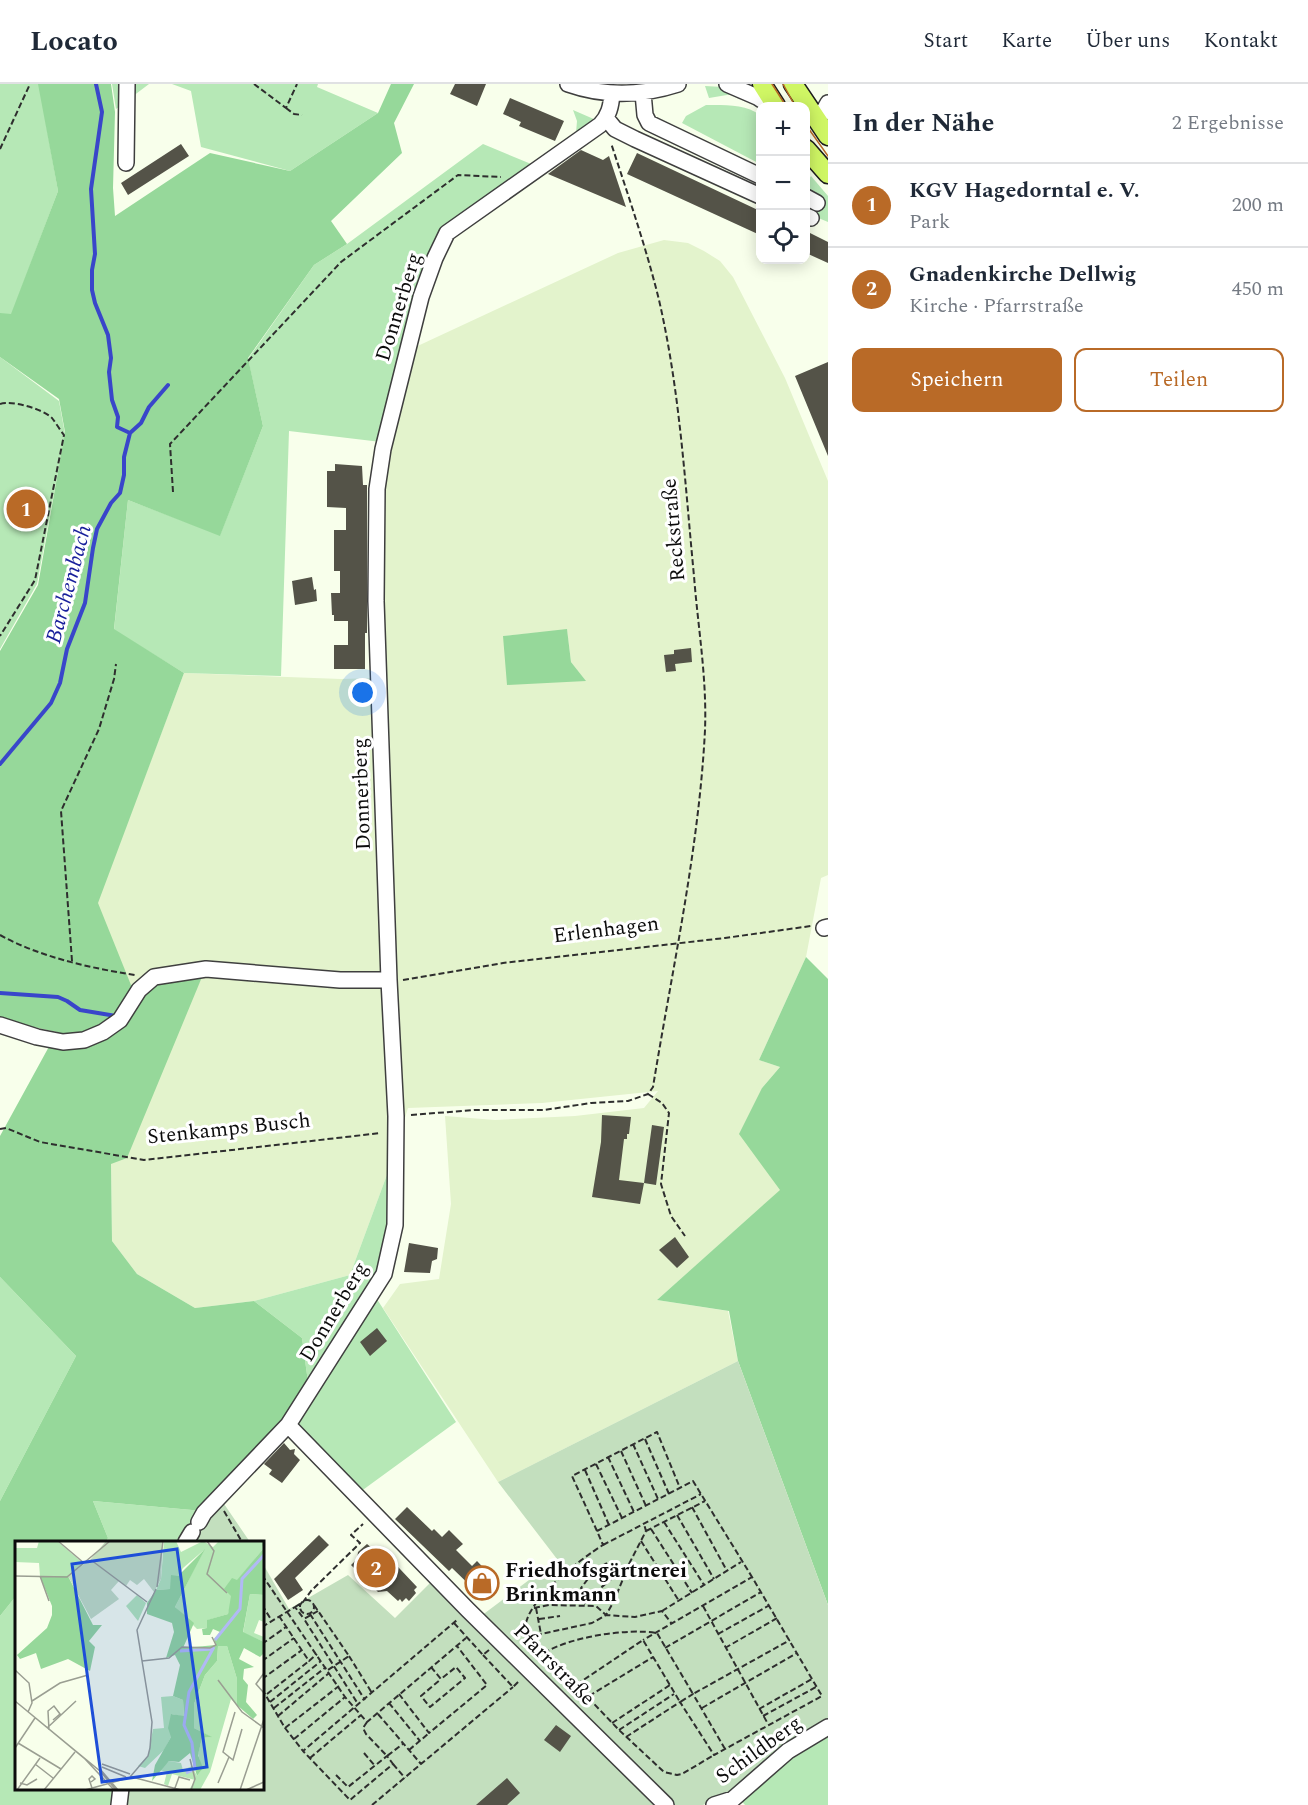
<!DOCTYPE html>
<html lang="de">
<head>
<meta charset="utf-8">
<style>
  :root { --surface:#fff; --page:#f6f6f7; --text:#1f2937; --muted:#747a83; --line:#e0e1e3; --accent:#b96a27 }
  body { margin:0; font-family:Spectral,serif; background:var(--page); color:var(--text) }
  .controls { position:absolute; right:18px; top:18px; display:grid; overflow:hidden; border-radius:12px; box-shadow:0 3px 15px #0003 }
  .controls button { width:54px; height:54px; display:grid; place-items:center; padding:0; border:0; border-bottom:2px solid var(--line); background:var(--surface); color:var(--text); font:30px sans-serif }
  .you { position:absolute; left:363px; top:609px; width:21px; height:21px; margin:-15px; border:4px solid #fff; border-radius:50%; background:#1a73e8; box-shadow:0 0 0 9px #1a73e833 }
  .badge { display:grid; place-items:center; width:39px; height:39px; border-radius:50%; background:var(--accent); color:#fff; font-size:20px; font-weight:700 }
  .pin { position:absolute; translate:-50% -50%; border:3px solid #fff; box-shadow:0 2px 6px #0006 }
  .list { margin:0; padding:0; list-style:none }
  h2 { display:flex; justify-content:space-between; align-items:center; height:78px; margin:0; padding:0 24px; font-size:26px }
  h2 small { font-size:20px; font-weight:400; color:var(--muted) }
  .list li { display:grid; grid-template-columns:39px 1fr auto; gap:18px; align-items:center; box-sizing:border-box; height:84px; padding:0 24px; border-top:2px solid var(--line) }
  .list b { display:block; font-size:22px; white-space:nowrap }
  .list p { margin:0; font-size:20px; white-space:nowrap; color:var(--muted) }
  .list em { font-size:20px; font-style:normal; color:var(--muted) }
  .actions { display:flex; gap:12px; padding:18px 24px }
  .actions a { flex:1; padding:14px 0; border:2px solid var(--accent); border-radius:12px; text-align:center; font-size:21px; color:var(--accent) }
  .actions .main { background:var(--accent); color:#fff }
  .icon { flex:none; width:33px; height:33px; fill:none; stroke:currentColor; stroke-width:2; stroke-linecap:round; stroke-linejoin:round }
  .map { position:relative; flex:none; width:828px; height:1721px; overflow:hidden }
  header { display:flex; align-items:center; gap:36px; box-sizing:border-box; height:84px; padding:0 30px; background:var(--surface); border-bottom:2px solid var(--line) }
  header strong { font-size:28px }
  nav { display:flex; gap:33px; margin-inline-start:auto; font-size:21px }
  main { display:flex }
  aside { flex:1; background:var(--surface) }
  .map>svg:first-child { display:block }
  .farmland { fill:#e3f3cc; fill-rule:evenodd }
  .green { fill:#b6e8b6 }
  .forest { fill:#96d89a }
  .cemetery { fill:#c3dfbe }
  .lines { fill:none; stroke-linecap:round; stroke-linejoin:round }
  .stream { stroke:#3946ca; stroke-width:4 }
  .building { fill:#545348 }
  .minor-casing { stroke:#3f3f3f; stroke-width:18 }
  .major-casing { stroke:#1d1d1d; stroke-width:21 }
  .path { stroke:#2e2e2e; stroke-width:2; stroke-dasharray:6 3; stroke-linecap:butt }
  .minor { stroke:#fff; stroke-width:15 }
  .major { stroke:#cff664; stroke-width:18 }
  .tram { stroke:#b96a27; stroke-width:1.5 }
  .labels { text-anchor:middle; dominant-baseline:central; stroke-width:6; stroke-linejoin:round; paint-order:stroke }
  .street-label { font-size:21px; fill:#0c0c0c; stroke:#fff }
  .poi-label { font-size:21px; font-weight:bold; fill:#0c0c0c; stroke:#fff; text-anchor:start }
  .water-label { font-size:22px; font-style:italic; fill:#181f9b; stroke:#fff }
  .inset-river { fill:none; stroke:#b1b9f5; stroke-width:3 }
  .inset-road { fill:none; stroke:#9a9e92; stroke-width:1.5 }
  .view { fill:#1d4ed8; fill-opacity:0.15; stroke:#1d4ed8; stroke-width:3 }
  .inset-edge { fill:none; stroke:#0c0c0c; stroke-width:3 }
</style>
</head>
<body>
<header>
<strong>Locato</strong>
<nav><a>Start</a><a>Karte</a><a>Über uns</a><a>Kontakt</a></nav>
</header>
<main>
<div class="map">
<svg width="828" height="1721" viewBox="0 0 828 1721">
  <rect width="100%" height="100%" fill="#f8ffeb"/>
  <path class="farmland" d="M 664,156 L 688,159 L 704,167 L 720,177 L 733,193 L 785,294 L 828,397 L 828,791 L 821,794 L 806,873 L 759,976 L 780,983 L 762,1004 L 781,1106 L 657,1216 L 728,1227 L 738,1277 L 498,1398 L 383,1224 L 400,1200 L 439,1195 L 451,1120 L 445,1032 L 495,1036 L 575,1032 L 644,1024 L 658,1007 L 542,1019 L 408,1024 L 388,1088 L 350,1191 L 254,1217 L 195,1224 L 137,1190 L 112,1157 L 111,1080 L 202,893 L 131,902 L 97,819 L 184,589 L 341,595 L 377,594 L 376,425 L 409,266 L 618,169 ZM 567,546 L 571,578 L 585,596 L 503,552 Z"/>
  <path class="green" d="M 0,0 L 39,0 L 58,107 L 11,232 L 0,230 Z
    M 112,0 L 149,0 L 116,25 Z
    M 172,0 L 318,0 L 317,3 L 378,29 L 290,87 L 201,63 L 191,7 Z
    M 705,2 L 723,3 L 733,10 L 709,14 Z
    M 706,21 C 724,21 746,20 760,31 L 760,80 L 682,39 L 686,32 Z
    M 573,26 L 596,36 L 576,49 L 577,37 Z
    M 483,60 L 536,82 L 447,149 L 381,358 L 289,347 L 281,592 L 184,589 L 114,546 L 128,416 L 220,451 L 263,342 L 248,275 L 314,181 L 347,160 Z
    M 811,92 L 828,112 L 828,138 L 816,133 L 824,113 L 809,105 L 808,97 Z
    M 0,273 L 59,317 L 65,350 L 37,500 L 0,565 Z
    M 388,1088 L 389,1141 L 376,1188 L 308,1298 L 302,1254 L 254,1217 L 350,1191 Z
    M 0,1193 L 76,1272 L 0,1417 Z
    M 373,1209 L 456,1338 L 360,1408 L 292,1340 Z
    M 93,1417 L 203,1427 L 183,1458 L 106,1458 L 108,1454 Z
    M 16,1512 L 16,1704 L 119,1705 L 117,1721 L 0,1721 L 0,1532 Z
    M 828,1643 L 828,1721 L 745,1721 L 732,1706 Z"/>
  <path class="forest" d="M 38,0 L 111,0 L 115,28 L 113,104 L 115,132 L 210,69 L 290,87 L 378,29 L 391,0 L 414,0 L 394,39 L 402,69 L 331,137 L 347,160 L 314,181 L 248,274 L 263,342 L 220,452 L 128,416 L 114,545 L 184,589 L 98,819 L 131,901 L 202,893 L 127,1074 L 111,1080 L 112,1157 L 137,1190 L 195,1224 L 254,1217 L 302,1254 L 308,1298 L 287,1339 L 203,1427 L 93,1417 L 108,1454 L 106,1458 L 16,1458 L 16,1512 L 0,1532 L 0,1417 L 76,1272 L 0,1193 L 0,1052 L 57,948 L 0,936 L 0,567 L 38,501 L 65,348 L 59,315 L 0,273 L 0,229 L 11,230 L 58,107 Z
    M 567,545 L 571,578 L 586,597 L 507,601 L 503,552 Z
    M 806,873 L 828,895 L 828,1521 L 738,1277 L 729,1227 L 657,1216 L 780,1106 L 739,1050 L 762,1004 L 780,983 L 759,976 Z"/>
  <path class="cemetery" d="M 738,1277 L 828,1521 L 828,1643 L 732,1706 L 703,1721 L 664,1721 L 481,1532 L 557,1475 L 498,1398 Z
    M 220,1414 L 250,1458 L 187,1458 Z
    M 263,1480 L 289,1525 L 348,1491 L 395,1534 L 435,1494 L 658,1721 L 121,1721 L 123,1705 L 262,1704 Z"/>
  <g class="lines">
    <path class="stream" d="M 130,349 L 141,339 L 149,323 L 168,301
      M 0,680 L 51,619 L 60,599 L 67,565 L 85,519 L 93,464 L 97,445 L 111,419 L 120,409 L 124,391 L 124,373 L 130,349 L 117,343 L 118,333 L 112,316 L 109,288 L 111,274 L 108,251 L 95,219 L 92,206 L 92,186 L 95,170 L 91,105 L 102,28 L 96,0
      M 0,909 L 58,913 L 67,917 L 80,926 L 116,932"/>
  </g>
  <path class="building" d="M 455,0 L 486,0 L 477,22 L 450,10 Z
    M 510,14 L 564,37 L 555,57 L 519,42 L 521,38 L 503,30 Z
    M 181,60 L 189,72 L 128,111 L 121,99 Z
    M 581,66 L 603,76 L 609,72 L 626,123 L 548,90 Z
    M 637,69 L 760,127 L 760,151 L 627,90 Z
    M 806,147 L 828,158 L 828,179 L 806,169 Z
    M 828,278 L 828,372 L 795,292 Z
    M 335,380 L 362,382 L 363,401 L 367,401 L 367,549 L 365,549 L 365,585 L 334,585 L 334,561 L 348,561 L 348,537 L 334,537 L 334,531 L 332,531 L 331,509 L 340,509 L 340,487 L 334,487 L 334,446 L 346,446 L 346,424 L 327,423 L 327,387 L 335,387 Z
    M 312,493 L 314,506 L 316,505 L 317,517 L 295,521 L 292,497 Z
    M 691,564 L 692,578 L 675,580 L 676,587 L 666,588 L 664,571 L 674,570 L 674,566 Z
    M 602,1031 L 631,1033 L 629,1050 L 627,1050 L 627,1055 L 624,1055 L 619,1096 L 644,1099 L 640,1120 L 592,1113 L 601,1058 Z
    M 652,1041 L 664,1043 L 656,1101 L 644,1099 Z
    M 675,1153 L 689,1173 L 677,1184 L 659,1166 Z
    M 409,1159 L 438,1164 L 437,1175 L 432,1177 L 430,1189 L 404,1188 Z
    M 377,1244 L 387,1257 L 370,1272 L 360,1258 Z
    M 284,1359 L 290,1366 L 295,1365 L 294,1370 L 300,1376 L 282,1399 L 269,1390 L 272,1386 L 264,1380 Z
    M 407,1423 L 432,1447 L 434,1445 L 442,1453 L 449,1446 L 463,1460 L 456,1466 L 472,1482 L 477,1477 L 498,1499 L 483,1514 L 452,1484 L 449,1487 L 395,1435 Z
    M 319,1451 L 329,1461 L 295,1494 L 303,1506 L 288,1516 L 274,1495 Z
    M 367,1460 L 373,1465 L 376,1462 L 383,1467 L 417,1503 L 414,1506 L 416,1509 L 409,1517 L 406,1514 L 402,1518 L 400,1515 L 398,1517 L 387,1507 L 378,1508 L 351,1481 L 357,1475 L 358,1468 Z
    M 556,1641 L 571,1652 L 560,1668 L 544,1656 Z
    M 507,1694 L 520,1709 L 507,1721 L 476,1721 Z"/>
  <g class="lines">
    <g class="minor-casing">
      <path id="minor" d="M 568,0 C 605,13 641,12 678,0
        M 727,0 L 757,13 L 771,22
        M 643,9 L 645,31 L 649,39 L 760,92
        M 606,34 L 615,45 L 635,55 L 760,112
        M 818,37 L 828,19
        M 126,79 L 127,0
        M 806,113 L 817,119
        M 806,132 L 811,134
        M 824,844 L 828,843
        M 0,941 L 37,953 L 63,958 L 84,956 L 103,948 L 120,936 L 139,906 L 154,893 L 206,885 L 340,896 L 389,896
        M 288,1341 L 468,1526 L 666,1721
        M 199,1438 L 204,1429 L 288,1341 L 384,1190 L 395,1141 L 396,1032 L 389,896 L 376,517 L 377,405 L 383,365 L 421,213 L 435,174 L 447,149 L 600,41 C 609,32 611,22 612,10
        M 186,1458 L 192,1448
        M 119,1721 L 121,1704
        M 714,1721 L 733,1715 L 788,1667 L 828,1643"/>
    </g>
    <g class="major-casing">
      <path id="major" d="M 762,0 L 776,22
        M 793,0 L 828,52
        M 806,65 L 828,90"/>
    </g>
    <path class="path" d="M 254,0 L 286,24 L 297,0
      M 286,24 L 294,30 L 302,31
      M 0,65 L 30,0
      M 0,320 C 12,316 43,325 52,334 C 56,339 60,346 64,351 L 35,496 L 0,552
      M 173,408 L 170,360 L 341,178 L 458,91 L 501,93
      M 0,851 C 40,873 90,884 135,891
      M 72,877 L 61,727 L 99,645 L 114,595 L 116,580
      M 403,896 L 503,879 L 725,854 L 811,842
      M 648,1010 L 662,1019 L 669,1029 L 661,1100 L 671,1132 L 685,1152
      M 411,1031 L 474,1026 L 544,1026 L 591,1019 L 628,1017 L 648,1010 L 653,1003 C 672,886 699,765 705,646 C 707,594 698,544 694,492 C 685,400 680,307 659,216 C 646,163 628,111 611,59
      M 0,1045 L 6,1044 L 40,1058 L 144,1076 L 381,1049
      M 645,1355 L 669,1410
      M 633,1360 L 658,1415
      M 621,1367 L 646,1422
      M 608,1373 L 634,1428
      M 596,1380 L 622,1434
      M 585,1386 L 609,1441
      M 692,1423 L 727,1487
      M 224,1427 L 242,1458
      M 677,1431 L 714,1495
      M 664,1438 L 704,1501
      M 651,1445 L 692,1509
      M 597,1447 L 572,1392 L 657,1348 L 680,1404
      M 646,1447 L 705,1417
      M 641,1457 L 679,1517
      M 603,1461 L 701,1410
      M 629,1480 L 646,1447 L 644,1440
      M 262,1491 L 345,1613 L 367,1638 L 466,1554
      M300 1523a7 7 0 1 1 14 0a7 7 0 1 1-14 0Z
      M 584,1520 L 590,1513 L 581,1504 L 594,1487 L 607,1479
      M 262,1521 L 272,1537
      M 314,1521 L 349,1572 L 328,1586
      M 703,1522 L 768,1640
      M 295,1523 L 303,1518 L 311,1507 L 360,1459 L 351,1451 L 363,1440
      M 534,1524 L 549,1521 L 596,1522 L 606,1531 L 614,1517 L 629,1480 L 590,1513
      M 536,1524 L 541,1550
      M 318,1527 L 304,1535 L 358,1620
      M 662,1527 L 741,1478
      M 310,1530 L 365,1616
      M 279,1532 L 309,1577 L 317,1570
      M 539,1535 L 560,1532
      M 454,1539 L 483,1571 L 489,1566
      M 262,1543 L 295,1523 L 304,1535
      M 718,1550 L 768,1522
      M 527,1553 L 592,1539 L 606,1531 L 635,1533 L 662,1527 L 672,1540
      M 262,1560 L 286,1543
      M 665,1564 L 761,1508
      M 725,1564 L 777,1534
      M 544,1569 C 570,1553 627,1544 657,1549 L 693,1610 L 790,1556
      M 483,1571 L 513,1603 L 520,1596
      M 349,1572 L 372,1609
      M 262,1577 L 294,1554
      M 431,1583 L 441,1595 L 456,1583 L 465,1594 L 430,1623 L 421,1612 L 441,1595
      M 262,1595 L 302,1566
      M 262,1605 L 285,1644 L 303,1667
      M 569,1607 L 576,1601 L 619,1646 L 664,1688 L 677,1691 L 682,1690 L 714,1671
      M 267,1610 L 309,1577
      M 399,1610 L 429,1649 L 487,1601 L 457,1562
      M 589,1612 L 653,1573
      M 270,1618 L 321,1577
      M 389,1619 L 420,1657
      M 274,1624 L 326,1583
      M 702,1624 L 797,1569
      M 759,1625 L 812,1595
      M 378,1630 L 421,1680
      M 278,1632 L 329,1589
      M 763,1632 L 816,1603
      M 367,1638 L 363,1644 L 366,1650 L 387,1672 L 404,1659
      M 612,1639 L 670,1601
      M 285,1644 L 339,1602
      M 619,1646 L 674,1610
      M 626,1653 L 680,1618 L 714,1671 L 822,1612 L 752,1493 L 643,1556
      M 294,1655 L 345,1613
      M 725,1665 L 693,1610 L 680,1618 L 643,1556 L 576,1601 C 566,1591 531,1561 527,1552 C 514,1524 582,1474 603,1461 L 597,1447 L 693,1397 L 752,1493
      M 409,1666 L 428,1650
      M 364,1669 L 375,1682
      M 310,1674 L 361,1631
      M 393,1680 L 405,1694
      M 336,1691 L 348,1703 L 387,1672 L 393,1680 L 350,1716 L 303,1667 L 457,1536
      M 372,1721 L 513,1603"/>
    <use href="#minor" class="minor"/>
    <use href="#major" class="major"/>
    <path class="tram" d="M 772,0 L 786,22
      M 783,0 L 795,22
      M 806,41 L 828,72"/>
  </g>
  <defs>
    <g id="shop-ring" transform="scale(1.725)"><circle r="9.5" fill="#fff" stroke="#b96a27" stroke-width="1.5"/><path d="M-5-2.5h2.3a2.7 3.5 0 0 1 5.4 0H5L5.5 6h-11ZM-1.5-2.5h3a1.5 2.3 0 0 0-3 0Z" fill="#b96a27"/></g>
  </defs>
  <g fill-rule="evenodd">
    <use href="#shop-ring" x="482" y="1499"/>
  </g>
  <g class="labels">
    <g class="street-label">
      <text transform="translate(399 223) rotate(-73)">Donnerberg</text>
      <text transform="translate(674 446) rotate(-95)">Reckstraße</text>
      <text transform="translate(362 710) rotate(-92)">Donnerberg</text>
      <text transform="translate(606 846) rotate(-7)">Erlenhagen</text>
      <text transform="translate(229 1045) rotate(-6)">Stenkamps Busch</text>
      <text transform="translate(334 1228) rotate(-59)">Donnerberg</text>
      <text transform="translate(554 1581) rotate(45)">Pfarrstraße</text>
      <text transform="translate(759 1666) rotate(-36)">Schildberg</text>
    </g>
    <g class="poi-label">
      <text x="505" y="1487">Friedhofsgärtnerei<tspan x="505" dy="24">Brinkmann</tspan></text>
    </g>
    <g class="water-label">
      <text transform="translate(69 500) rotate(-75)">Barchembach</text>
    </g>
  </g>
  <g transform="translate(15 1457)">
    <rect width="249" height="249" fill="#f8ffeb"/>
    <path d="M 24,0 L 42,0 L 69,23 L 53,35 L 25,35 L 24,22 L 0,21 L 0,7 L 22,7 ZM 149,0 L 161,0 L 166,11 L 188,0 L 198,6 L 204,0 L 246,0 L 248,8 L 222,40 L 213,73 L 193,79 L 192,87 L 182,88 L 160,66 L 189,9 L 168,27 L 155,48 L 141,49 L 146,38 ZM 235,53 L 249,54 L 249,81 L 244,79 L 239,92 L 249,96 L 249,101 L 228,92 ZM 122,54 L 131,62 L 123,80 L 111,65 ZM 203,105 L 212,105 L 222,138 L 222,164 L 216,158 L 195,231 L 185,249 L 174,249 L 180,239 L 157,233 L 153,245 L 149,243 L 152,231 L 144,229 L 154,220 L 166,222 L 168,229 L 177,225 L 182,235 L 187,228 L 183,213 L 187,197 L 196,196 L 179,187 L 179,163 L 190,134 L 202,120 ZM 158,155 L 168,159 L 169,176 L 157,173 L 156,196 L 149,209 L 130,227 L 123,225 L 133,215 L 138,188 L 149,187 L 146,156 Z" fill="#b6e8b6"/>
    <path d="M 246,0 L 249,0 L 249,54 L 235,53 L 228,91 L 249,101 L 249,112 L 245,116 L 229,107 L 224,118 L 239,126 L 229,128 L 228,138 L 233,144 L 231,161 L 242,174 L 238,178 L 222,164 L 222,138 L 212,105 L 203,105 L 202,120 L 190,134 L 179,163 L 179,187 L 197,196 L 187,197 L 183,214 L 188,227 L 182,235 L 175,212 L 164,221 L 154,220 L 137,240 L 140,224 L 156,196 L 153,187 L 156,173 L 169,175 L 168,159 L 158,155 L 165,124 L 160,114 L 151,117 L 159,91 L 157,82 L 132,73 L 132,62 L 141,49 L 155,48 L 156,34 L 163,35 L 190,8 L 160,66 L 179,82 L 168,107 L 201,104 L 199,98 L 205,91 L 198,88 L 195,94 L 188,94 L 187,88 L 192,87 L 192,79 L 213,73 L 216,55 L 209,48 L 217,37 L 222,39 L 248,8 ZM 25,35 L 53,35 L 78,84 L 87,84 L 74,100 L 80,106 L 75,130 L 53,118 L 26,128 L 21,112 L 5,118 L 2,114 L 32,87 L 37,74 L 37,65 Z" fill="#96d89a"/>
    <path d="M 91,0 L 148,0 L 146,38 L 139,51 L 129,38 L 122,44 L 115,39 L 111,45 L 104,40 L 96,49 L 104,58 L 76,78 L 53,35 L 76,18 Z" fill="#c3dfbe"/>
    <path class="inset-river" d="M 200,99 L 225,68 L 227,38 L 249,14M 165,110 L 198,108M 171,232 L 180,228 L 177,202 L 169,184 L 174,151 L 199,106"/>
    <path class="inset-road" d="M 43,0 L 69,22M 192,0 L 199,10 L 192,33 L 212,52M 76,19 L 132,61M 0,35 L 52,36 L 95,0M 25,35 L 34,60M 142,46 L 148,0M 127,120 L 154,117 L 167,106 L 195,107 L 201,104 L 197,96M 0,129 L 14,142 L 17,162 L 13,171M 249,132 L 241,143 L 249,152M 203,139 L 227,171 L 249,187M 0,160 L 70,218 L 99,249M 0,160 L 85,230 L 101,249M 17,160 L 45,142 L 73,134M 220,171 L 208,211 L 218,219 L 227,188M 32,187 L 61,160M 34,189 L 33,170 L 39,165 L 45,173 L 38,179M 3,202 L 46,228M 0,207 L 20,177M 175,218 L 180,238 L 176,249M 20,223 L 38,237M 87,223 L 115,233M 87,226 L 111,236M 85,228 L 103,249M 115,236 L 133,215 L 135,207 L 137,181 L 122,89 L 141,48M 76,241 L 80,238 L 77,235 L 74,238 L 77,247M 5,242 L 12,244 L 22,238M 203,242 L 214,216M 160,247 L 164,236 L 175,239M 2,249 L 25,217M 29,249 L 60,211M 70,249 L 117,236 L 166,249M 225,249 L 249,178M 231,249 L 249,241"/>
    <path class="view" d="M 162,8 L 192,226 L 87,241 L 57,23 Z"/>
    <rect width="249" height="249" class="inset-edge"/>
  </g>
</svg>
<div class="controls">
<button>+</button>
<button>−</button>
<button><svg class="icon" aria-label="locate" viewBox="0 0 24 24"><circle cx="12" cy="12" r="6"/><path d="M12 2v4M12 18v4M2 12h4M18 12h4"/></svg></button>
</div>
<div class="you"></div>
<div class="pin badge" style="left:26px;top:425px">1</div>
<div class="pin badge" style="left:376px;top:1484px">2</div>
</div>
<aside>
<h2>In der Nähe<small>2 Ergebnisse</small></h2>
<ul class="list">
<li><span class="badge">1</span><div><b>KGV Hagedorntal e. V.</b><p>Park</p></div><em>200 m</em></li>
<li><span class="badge">2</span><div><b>Gnadenkirche Dellwig</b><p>Kirche · Pfarrstraße</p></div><em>450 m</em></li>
</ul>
<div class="actions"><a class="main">Speichern</a><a>Teilen</a></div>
</aside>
</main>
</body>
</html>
